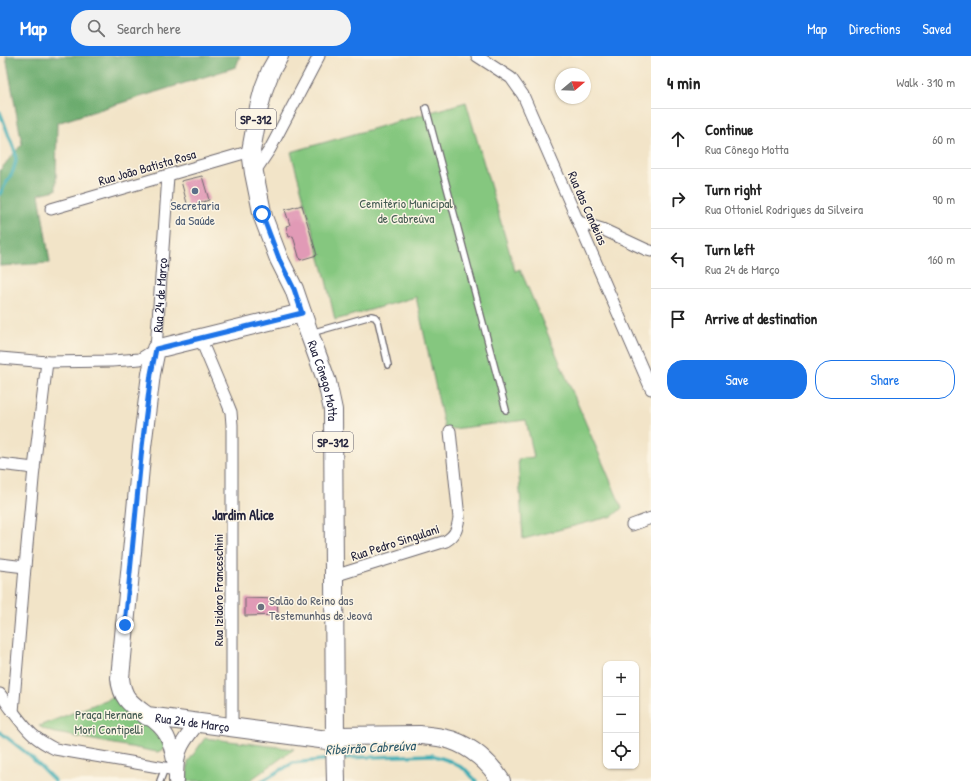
<!DOCTYPE html>
<html lang="en">
<head>
<meta charset="utf-8">
<style>
  :root { --surface:#fff; --page:#f2f2f2; --text:#222; --muted:#767676; --line:#e0e0e0; --accent:#1a73e8 }
  body { margin:0; font-family:"Patrick Hand",sans-serif; background:var(--page); color:var(--text) }
  .controls { position:absolute; right:12px; bottom:12px; display:grid; overflow:hidden; border-radius:8px; box-shadow:0 1px 3px #0004 }
  .controls button { width:36px; height:36px; display:grid; place-items:center; padding:0; border:0; border-bottom:1px solid var(--line); background:var(--surface); color:var(--text); font:20px sans-serif }
  .compass { position:absolute; left:555px; top:12px; width:36px; height:36px; border-radius:50%; background:var(--surface); box-shadow:0 1px 3px #0004; rotate:71deg }
  .stop { position:absolute; width:12px; height:12px; margin:-9px; border:3px solid #1a73e8; border-radius:50%; background:#fff }
  .stop.end { background:#1a73e8; border-color:#fff; box-shadow:0 1px 4px #0008 }
  .list { margin:0; padding:0; list-style:none }
  h2 { display:flex; justify-content:space-between; align-items:center; height:52px; margin:0; padding:0 16px; font-size:17px }
  h2 small { font-size:13px; font-weight:400; color:var(--muted) }
  .list li { display:grid; grid-template-columns:26px 1fr auto; gap:12px; align-items:center; box-sizing:border-box; height:60px; padding:0 16px; border-top:1px solid var(--line) }
  .list b { display:block; font-size:15px; white-space:nowrap }
  .list p { margin:0; font-size:13px; white-space:nowrap; color:var(--muted) }
  .list em { font-size:13px; font-style:normal; color:var(--muted) }
  .actions { display:flex; gap:8px; padding:12px 16px }
  .actions a { flex:1; padding:9px 0; border:1px solid var(--accent); border-radius:16px; text-align:center; font-size:14px; color:var(--accent) }
  .actions .main { background:var(--accent); color:#fff }
  .icon { flex:none; width:22px; height:22px; fill:none; stroke:currentColor; stroke-width:2; stroke-linecap:round; stroke-linejoin:round }
  .map { position:relative; flex:none; width:651px; height:725px; overflow:hidden }
  header { display:flex; align-items:center; gap:24px; box-sizing:border-box; height:56px; padding:0 20px; background:var(--accent); color:#fff }
  header strong { font-size:19px }
  nav { display:flex; gap:22px; margin-inline-start:auto; font-size:14px }
  .search { width:280px; height:36px; background:var(--page); display:flex; align-items:center; gap:10px; box-sizing:border-box; padding:0 14px; border-radius:22px; color:var(--muted); font-size:15px }
  main { display:flex }
  aside { flex:1; background:var(--surface) }
  .map>svg:first-child { display:block }
  .green { fill:#85c77f; stroke:#54745d }
  .forest { fill:#6cac6e; stroke:#476754 }
  .lines { fill:none; stroke-linecap:round; stroke-linejoin:round }
  .stream { stroke:#39abb3; stroke-width:3.5 }
  .building { fill:#e19ab6 }
  .service-casing { stroke:#6b666c; stroke-width:8 }
  .minor-casing { stroke:#6b666c; stroke-width:13 }
  .tertiary-casing { stroke:#6b666c; stroke-width:16 }
  .primary-casing { stroke:#6b666c; stroke-width:20 }
  .service { stroke:#fff; stroke-width:5.5 }
  .minor { stroke:#fff; stroke-width:11 }
  .tertiary { stroke:#fff; stroke-width:14 }
  .primary { stroke:#fff; stroke-width:18 }
  .route { stroke:#1a73e8; stroke-width:5 }
  .service-dot { fill:#5c6f8a; stroke:#fcf5e5; stroke-width:1.5 }
  .worship-dot { fill:#6b7280; stroke:#fcf5e5; stroke-width:1.5 }
  .labels { text-anchor:middle; dominant-baseline:central; stroke-width:3; stroke-linejoin:round; paint-order:stroke }
  .shield { fill:#fcf5e5; stroke:#63616e; stroke-width:1 }
  .shield-label { font-size:12px; font-weight:bold; fill:#22223b }
  .street-label { font-size:13px; fill:#22223b; stroke:#fcf5e5 }
  .park-label { font-size:13px; fill:#455c53; stroke:#fcf5e5 }
  .service-label { font-size:13px; fill:#4e5e75; stroke:#fcf5e5 }
  .worship-label { font-size:13px; fill:#5b616d; stroke:#fcf5e5; text-anchor:start }
  .neighbourhood-label { font-size:14px; font-weight:bold; fill:#22223b; stroke:#fcf5e5 }
  .water-label { font-size:14px; font-style:italic; fill:#2b596b; stroke:#fcf5e5 }
</style>
</head>
<body>
<header>
<strong>Map</strong>
<div class="search"><svg class="icon" aria-label="search" viewBox="0 0 24 24"><circle cx="10" cy="10" r="6"/><path d="M15 15l6 6"/></svg>Search here</div>
<nav><a>Map</a><a>Directions</a><a>Saved</a></nav>
</header>
<main>
<div class="map">
<svg width="651" height="725" viewBox="0 0 651 725">
  <rect width="100%" height="100%" fill="#fcf5e5"/>
  <filter id="ink" filterUnits="userSpaceOnUse"><feTurbulence type="fractalNoise" baseFrequency=".025" numOctaves="2"/><feDisplacementMap in="SourceGraphic" scale="8" xChannelSelector="R" yChannelSelector="G"/><feConvolveMatrix kernelMatrix="1 2 1 2 8 2 1 2 1" color-interpolation-filters="sRGB"/></filter>
  <filter id="wash" filterUnits="userSpaceOnUse"><feTurbulence type="fractalNoise" baseFrequency=".012" numOctaves="4" result="noise"/><feDisplacementMap in="SourceGraphic" scale="16" xChannelSelector="R" yChannelSelector="G"/><feGaussianBlur stdDeviation="0.9" result="paint"/><feColorMatrix in="noise" values="0 0 0 0 0 0 0 0 0 0 0 0 0 0 0 0 0 1.4 0 .05"/><feComposite in="paint" operator="in"/></filter>
  <g filter="url(#wash)">
    <rect width="100%" height="100%" fill="#f2e4c8"/>
    <path class="green" d="M 466,46 L 515,215 L 520,213 L 622,452 L 613,460 L 523,483 L 518,403 L 534,401 L 526,364 L 445,374 L 416,241 L 335,264 L 326,224 L 291,96 Z
      M 116,640 L 160,677 L 165,692 L 163,694 L 157,696 L 51,676 L 42,672 L 39,670 Z
      M 205,682 L 294,693 L 249,725 L 187,725 L 188,706 Z"/>
    <path class="forest" d="M 6,0 L 240,0 L 236,11 L 57,67 L 56,134 L 39,138 L 50,207 L 0,210 L 0,114 L 22,88 Z"/>
    <g class="lines">
      <path class="stream" d="M 0,56 L 15,96 L 16,105 L 13,115 L 0,138
        M 0,676 L 29,699 L 55,725
        M 341,702 L 432,699 L 450,705 L 466,714 L 476,725
        M 262,725 L 293,707 L 331,703"/>
    </g>
    <g id="blocks">
      <path class="building" d="M 202,120 L 209,144 L 188,151 L 181,125 Z
        M 302,149 L 317,199 L 300,204 L 293,180 L 289,181 L 286,170 L 290,169 L 285,154 Z
        M 245,542 L 277,543 L 278,559 L 245,560 Z"/>
    </g>
  </g>
  <g filter="url(#ink)">
    <use href="#blocks" fill-opacity="0" stroke="#6b666c" stroke-width="1"/>
    <g class="lines">
      <g class="service-casing">
        <path id="service" d="M 426,52 L 506,354
          M 311,277 L 371,260 L 375,261 L 378,265 L 388,309
          M 160,725 L 165,712"/>
      </g>
      <g class="minor-casing">
        <g id="minor">
          <path d="M 477,0 L 511,22 L 523,39 L 651,333"/>
          <path d="M 254,117 L 270,93 L 319,0"/>
          <path d="M 51,153 L 251,95"/>
          <path d="M 579,166 L 602,173 L 647,194 L 651,195"/>
          <path d="M 200,282 L 227,346 L 231,356 L 232,369 L 232,672"/>
          <path id="s1" d="M 0,302 L 47,306 L 112,305 L 140,303 L 156,293 L 168,120"/>
          <path d="M 0,408 L 34,412"/>
          <path d="M 632,469 L 651,462"/>
          <path d="M 0,508 L 25,511"/>
          <path d="M 334,520 L 446,485 C 456,479 457,473 459,462 L 450,375"/>
          <path d="M 0,638 C 10,651 21,668 33,679 C 40,685 47,689 55,693 L 176,714"/>
          <path d="M 13,656 L 25,511 L 34,412 L 47,306"/>
        </g>
      </g>
      <g class="tertiary-casing">
        <path id="tertiary" d="M 147,660 C 171,677 170,686 176,714
          M 176,725 C 176,715 176,700 181,691 C 185,682 192,675 197,667"/>
      </g>
      <g class="primary-casing">
        <g id="primary">
          <path id="s2" d="M 279,0 L 271,14 L 264,32 L 259,51 L 251,95 L 254,117 L 263,161 L 279,203 L 294,233 L 309,277 L 327,326 L 333,354 L 335,685 L 336,725"/>
          <path id="s3" d="M 302,257 L 156,293 L 151,318 L 142,391 L 120,622 C 122,643 131,648 147,660 L 335,685"/>
          <path d="M 335,680 L 420,679 C 430,680 441,681 451,684 C 472,691 490,707 501,725"/>
        </g>
      </g>
      <use href="#service" class="service"/>
      <use href="#minor" class="minor"/>
      <use href="#tertiary" class="tertiary"/>
      <use href="#primary" class="primary"/>
    </g>
  </g>
  <g class="lines" filter="url(#ink)">
    <path class="route" d="M 125,569 L 142,391 L 151,318 L 156,293 L 302,257 L 294,233 L 279,203 L 262,158"/>
  </g>
  <circle class="service-dot" cx="195" cy="135" r="4"/>
  <circle class="worship-dot" cx="261" cy="551" r="4"/>
  <g class="labels">
    <g class="shield">
      <rect x="236" y="53" width="40" height="20" rx="3"/>
      <rect x="313" y="376" width="40" height="20" rx="3"/>
    </g>
    <g class="shield-label">
      <text x="256" y="63">SP-312</text>
      <text x="333" y="386">SP-312</text>
    </g>
    <g class="street-label">
      <text transform="translate(147 111) rotate(-16)">Rua João Batista Rosa</text>
      <text transform="translate(588 152) rotate(66)">Rua das Candeias</text>
      <text stroke="none"><textPath href="#s1" startOffset="213">Rua 24 de Março</textPath></text>
      <text stroke="none"><textPath href="#s2" startOffset="342">Rua Cônego Motta</textPath></text>
      <text transform="translate(395 486) rotate(-18)">Rua Pedro Singulani</text>
      <text transform="translate(218 534) rotate(-90)">Rua Izidoro Franceschini</text>
      <text stroke="none"><textPath href="#s3" startOffset="576">Rua 24 de Março</textPath></text>
    </g>
    <g class="park-label">
      <text x="406" y="147">Cemitério Municipal<tspan x="406" dy="15">de Cabreúva</tspan></text>
      <text x="109" y="658">Praça Hernane<tspan x="109" dy="15">Mori Contipelli</tspan></text>
    </g>
    <g class="service-label">
      <text x="195" y="149">Secretaria<tspan x="195" dy="15">da Saúde</tspan></text>
    </g>
    <g class="worship-label">
      <text x="269" y="544">Salão do Reino das<tspan x="269" dy="15">Testemunhas de Jeová</tspan></text>
    </g>
    <g class="neighbourhood-label">
      <text x="243" y="458">Jardim Alice</text>
    </g>
    <g class="water-label">
      <text transform="translate(370 691) rotate(-3)">Ribeirão Cabreúva</text>
    </g>
  </g>
</svg>
<div class="controls">
<button>+</button>
<button>−</button>
<button><svg class="icon" aria-label="locate" viewBox="0 0 24 24"><circle cx="12" cy="12" r="6"/><path d="M12 2v4M12 18v4M2 12h4M18 12h4"/></svg></button>
</div>
<svg class="compass" viewBox="-18 -18 36 36"><path d="M0-13l5 13h-10z" fill="#e53935"/><path d="M0 13l5-13h-10z" fill="#767676"/></svg>
<div class="stop" style="left:262px;top:158px"></div>
<div class="stop end" style="left:125px;top:569px"></div>
</div>
<aside>
<h2>4 min<small>Walk · 310 m</small></h2>
<ul class="list">
<li><svg class="icon" aria-label="ahead" viewBox="0 0 24 24"><path d="M12 20V5M6 11l6-6 6 6"/></svg><div><b>Continue</b><p>Rua Cônego Motta</p></div><em>60 m</em></li>
<li><svg class="icon" aria-label="right" viewBox="0 0 24 24"><path d="M7 20v-9h11M14 6l5 5-5 5"/></svg><div><b>Turn right</b><p>Rua Ottoniel Rodrigues da Silveira</p></div><em>90 m</em></li>
<li><svg class="icon" aria-label="left" viewBox="0 0 24 24"><path d="M17 20v-9H6M10 6l-5 5 5 5"/></svg><div><b>Turn left</b><p>Rua 24 de Março</p></div><em>160 m</em></li>
<li><svg class="icon" aria-label="arrive" viewBox="0 0 24 24"><path d="M6 21V4h12l-3 4 3 4H6"/></svg><div><b>Arrive at destination</b></div></li>
</ul>
<div class="actions"><a class="main">Save</a><a>Share</a></div>
</aside>
</main>
</body>
</html>
